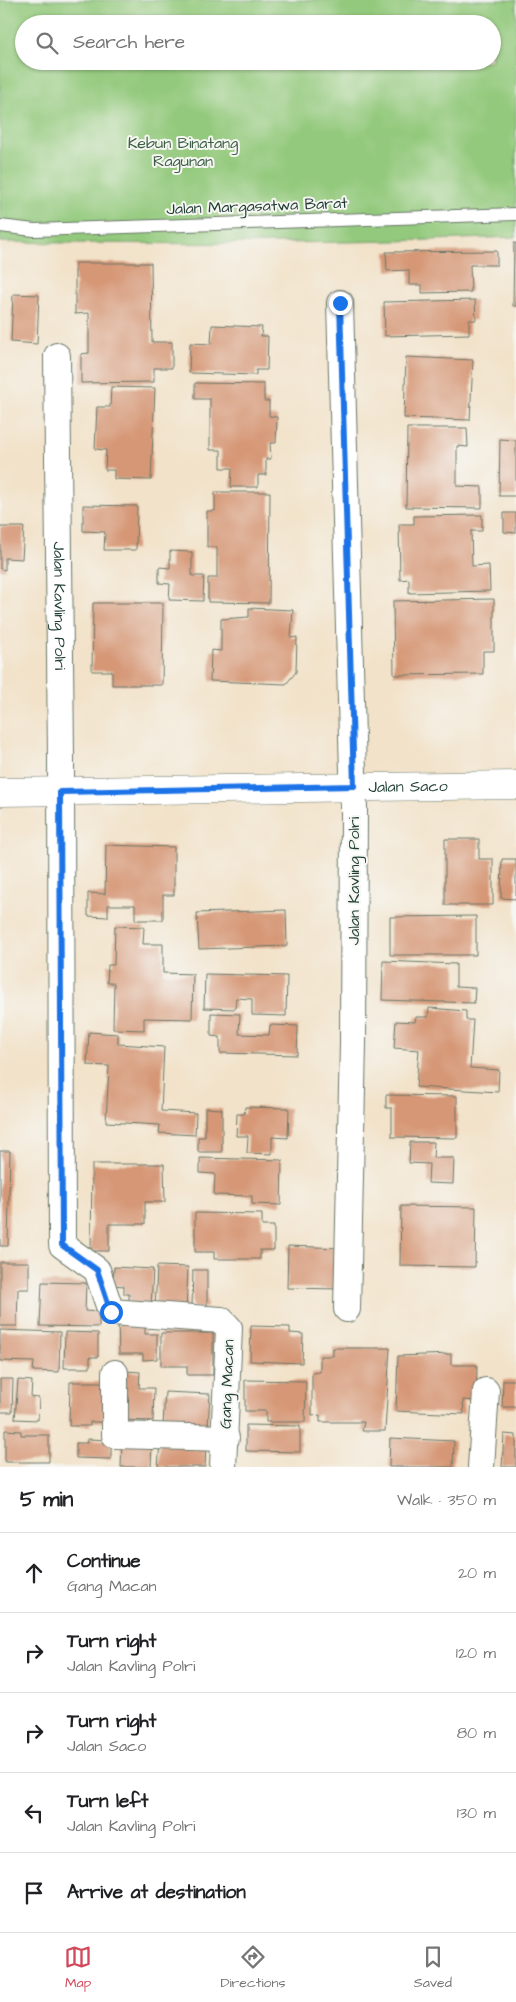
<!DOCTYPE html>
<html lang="en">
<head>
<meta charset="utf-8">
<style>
  :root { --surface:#fff; --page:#f6f6f6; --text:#202124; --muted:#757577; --line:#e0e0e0; --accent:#d1495b }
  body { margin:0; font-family:"Architects Daughter",sans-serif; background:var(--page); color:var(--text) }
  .stop { position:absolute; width:15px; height:15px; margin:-11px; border:4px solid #1a73e8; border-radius:50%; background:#fff }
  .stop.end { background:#1a73e8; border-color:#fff; box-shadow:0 1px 5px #0008 }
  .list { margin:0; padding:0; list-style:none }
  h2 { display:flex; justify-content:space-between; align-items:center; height:65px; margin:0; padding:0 20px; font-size:21px }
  h2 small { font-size:16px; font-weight:400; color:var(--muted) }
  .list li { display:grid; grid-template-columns:32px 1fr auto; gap:15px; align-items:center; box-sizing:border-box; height:80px; padding:0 20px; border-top:1px solid var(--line) }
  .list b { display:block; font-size:19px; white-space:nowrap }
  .list p { margin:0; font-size:16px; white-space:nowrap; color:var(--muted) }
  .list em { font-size:16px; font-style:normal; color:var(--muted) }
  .icon { flex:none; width:28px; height:28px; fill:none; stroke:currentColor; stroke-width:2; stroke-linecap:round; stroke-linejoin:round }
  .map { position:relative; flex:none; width:516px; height:1467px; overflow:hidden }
  .search { position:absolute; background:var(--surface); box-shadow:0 1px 4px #0004; left:15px; right:15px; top:15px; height:55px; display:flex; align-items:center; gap:12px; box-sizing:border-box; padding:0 18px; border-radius:28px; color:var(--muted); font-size:19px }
  .sheet { height:465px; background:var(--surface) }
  nav { display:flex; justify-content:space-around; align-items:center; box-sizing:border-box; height:70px; border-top:1px solid var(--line); background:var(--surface); font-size:14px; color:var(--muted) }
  nav a { display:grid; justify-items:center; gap:2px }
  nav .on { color:var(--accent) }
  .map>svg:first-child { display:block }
  .green { fill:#93c97c; stroke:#598358; fill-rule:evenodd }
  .building { fill:#d69776 }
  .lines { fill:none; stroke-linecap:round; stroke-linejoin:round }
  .lane-casing { stroke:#697768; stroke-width:14 }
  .street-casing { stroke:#697768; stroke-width:28 }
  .secondary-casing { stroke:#697768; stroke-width:29 }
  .lane { stroke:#fff; stroke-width:12 }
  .street { stroke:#fff; stroke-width:26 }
  .secondary { stroke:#fff; stroke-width:28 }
  .route { stroke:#1a73e8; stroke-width:6 }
  .labels { text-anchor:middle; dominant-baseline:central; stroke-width:4; stroke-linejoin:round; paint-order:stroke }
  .park-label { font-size:16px; fill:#3c6046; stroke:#f6f6f2 }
  .street-label { font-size:16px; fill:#1f3d34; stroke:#f6f6f2 }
</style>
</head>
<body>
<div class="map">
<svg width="516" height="1467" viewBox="0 0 516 1467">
  <rect width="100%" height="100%" fill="#f6f6f2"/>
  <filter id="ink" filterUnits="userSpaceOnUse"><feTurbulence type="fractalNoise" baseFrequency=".02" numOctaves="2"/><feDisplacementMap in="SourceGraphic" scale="10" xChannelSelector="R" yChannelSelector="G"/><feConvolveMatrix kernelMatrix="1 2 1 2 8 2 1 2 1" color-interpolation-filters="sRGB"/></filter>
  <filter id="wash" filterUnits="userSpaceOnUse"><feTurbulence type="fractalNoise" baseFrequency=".0096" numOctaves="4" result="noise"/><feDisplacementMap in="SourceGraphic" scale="20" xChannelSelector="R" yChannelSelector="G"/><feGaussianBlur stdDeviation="1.12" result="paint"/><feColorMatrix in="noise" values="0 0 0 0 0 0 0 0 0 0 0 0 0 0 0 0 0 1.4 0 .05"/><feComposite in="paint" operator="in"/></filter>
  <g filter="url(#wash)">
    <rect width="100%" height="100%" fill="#f2e2c9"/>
    <path class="green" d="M 0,0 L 516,0 L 516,237 C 344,244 172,245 0,242 ZM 24,24 L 492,24 L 492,61 L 24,61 Z"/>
    <g id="blocks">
      <path class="building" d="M 514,243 L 516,243 L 516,306 L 513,306 Z
        M 497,251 L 497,265 L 470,265 L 471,292 L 422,293 L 422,285 L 409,285 L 409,270 L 387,271 L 386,252 Z
        M 75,263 L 151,263 L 152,342 L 172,342 L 172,368 L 154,368 L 154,382 L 81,383 L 81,354 L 89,353 L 89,313 L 75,314 Z
        M 13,294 L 39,295 L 37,344 L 11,342 Z
        M 475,300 L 476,320 L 469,320 L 469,334 L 385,336 L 384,302 Z
        M 212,325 L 262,327 L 261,336 L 268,336 L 267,370 L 256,370 L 256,375 L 189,373 L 190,343 L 211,344 Z
        M 406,357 L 473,360 L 470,420 L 404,418 Z
        M 195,383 L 264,384 L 264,401 L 269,401 L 269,416 L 277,417 L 276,443 L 270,443 L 271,459 L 266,459 L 266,475 L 258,475 L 258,487 L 231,487 L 232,468 L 221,468 L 221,450 L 210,450 L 210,399 L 195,399 Z
        M 111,387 L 155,388 L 151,480 L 114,479 L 114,470 L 105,470 L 106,450 L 95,449 L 97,407 L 110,407 Z
        M 407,428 L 467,428 L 468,447 L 457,446 L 457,486 L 482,487 L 482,508 L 406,507 Z
        M 500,439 L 516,440 L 516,496 L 499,496 Z
        M 215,492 L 270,492 L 269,603 L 208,602 L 208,578 L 217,578 L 217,547 L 207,547 L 207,511 L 215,511 Z
        M 83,505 L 137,506 L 136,550 L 104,550 L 105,532 L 83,531 Z
        M 504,513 L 516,513 L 516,533 L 504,532 Z
        M 482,515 L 482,531 L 471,531 L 472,566 L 489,565 L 490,591 L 409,593 L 409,579 L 400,580 L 399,524 L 414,524 L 414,516 Z
        M 0,527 L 24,527 L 22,559 L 5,558 L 5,570 L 0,569 Z
        M 170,551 L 192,552 L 192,576 L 204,576 L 203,601 L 169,600 L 170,584 L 159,583 L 159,567 L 170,568 Z
        M 494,599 L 494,651 L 483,651 L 483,674 L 394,675 L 393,601 Z
        M 93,603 L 163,603 L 162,685 L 112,685 L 112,671 L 92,671 Z
        M 249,608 L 293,610 L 291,638 L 297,637 L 296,672 L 286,684 L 210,681 L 211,650 L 221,651 L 221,619 L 249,617 Z
        M 445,839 L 479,839 L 479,859 L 493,859 L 493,905 L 445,905 Z
        M 106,845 L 174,847 L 174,895 L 163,895 L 163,920 L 135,920 L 135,905 L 108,905 L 108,917 L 88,916 L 88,893 L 105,894 Z
        M 502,859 L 516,859 L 516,899 L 501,898 Z
        M 286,910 L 287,946 L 199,949 L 197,913 Z
        M 476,916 L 476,955 L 390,955 L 390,917 Z
        M 115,926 L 144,927 L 143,944 L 163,944 L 163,973 L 193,974 L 192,1019 L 144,1018 L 144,1030 L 113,1029 L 114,983 L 107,983 L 108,965 L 114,965 Z
        M 383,961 L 456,964 L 456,987 L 475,988 L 474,1003 L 382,1000 Z
        M 205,974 L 287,976 L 286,1016 L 252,1015 L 252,999 L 236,998 L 235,1009 L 204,1008 Z
        M 429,1008 L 466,1011 L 466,1020 L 473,1020 L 470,1068 L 499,1070 L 498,1092 L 416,1087 L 419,1050 L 394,1048 L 396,1021 L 415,1022 L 416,1017 L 428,1017 Z
        M 211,1013 L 240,1014 L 239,1034 L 269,1035 L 270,1025 L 298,1026 L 297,1055 L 220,1053 L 220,1037 L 211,1036 Z
        M 89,1032 L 118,1034 L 118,1044 L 164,1047 L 161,1111 L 196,1113 L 195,1135 L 159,1133 L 160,1125 L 106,1122 L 109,1066 L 87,1065 Z
        M 386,1095 L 457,1096 L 457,1138 L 392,1137 L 392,1108 L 386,1108 Z
        M 245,1107 L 289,1108 L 288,1138 L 272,1137 L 272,1154 L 247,1153 L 248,1136 L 236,1136 L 237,1114 L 244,1114 Z
        M 205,1108 L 222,1109 L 222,1152 L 198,1152 L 198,1137 L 205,1137 Z
        M 410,1142 L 434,1142 L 433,1158 L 454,1158 L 453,1184 L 428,1183 L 429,1164 L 409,1163 Z
        M 0,1151 L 10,1151 L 8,1246 L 0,1246 Z
        M 200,1158 L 282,1160 L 281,1205 L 252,1204 L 252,1196 L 214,1195 L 215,1174 L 200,1173 Z
        M 92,1164 L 164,1164 L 165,1202 L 145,1202 L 145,1224 L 109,1224 L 109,1251 L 91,1251 Z
        M 401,1206 L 476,1207 L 475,1267 L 400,1266 Z
        M 195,1213 L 262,1214 L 262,1226 L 274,1226 L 274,1250 L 260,1250 L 260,1259 L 214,1259 L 214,1252 L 195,1252 Z
        M 288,1246 L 341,1248 L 340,1289 L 287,1288 Z
        M 0,1262 L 29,1262 L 29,1289 L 18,1289 L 17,1326 L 0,1326 Z
        M 157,1266 L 188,1267 L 186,1313 L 155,1311 Z
        M 114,1267 L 153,1269 L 151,1307 L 129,1307 L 129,1294 L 124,1294 L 124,1286 L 113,1285 Z
        M 193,1270 L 207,1270 L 207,1308 L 192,1307 Z
        M 42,1282 L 86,1283 L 85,1311 L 99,1312 L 99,1327 L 40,1326 Z
        M 145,1319 L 145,1334 L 157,1334 L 157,1359 L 143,1360 L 143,1354 L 119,1354 L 118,1320 Z
        M 251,1326 L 290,1327 L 290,1333 L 303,1334 L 302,1363 L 250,1361 Z
        M 0,1330 L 60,1332 L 59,1372 L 33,1371 L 34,1362 L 0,1361 Z
        M 65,1332 L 98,1333 L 98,1357 L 90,1357 L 90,1368 L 64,1368 Z
        M 161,1333 L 213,1333 L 213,1375 L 187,1375 L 187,1366 L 161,1366 Z
        M 333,1348 L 390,1348 L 385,1431 L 362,1431 L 364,1422 L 320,1422 L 320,1415 L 312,1416 L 312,1373 L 320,1372 L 320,1356 L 333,1356 Z
        M 451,1354 L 451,1365 L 477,1365 L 476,1401 L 463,1400 L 464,1414 L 396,1411 L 398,1356 Z
        M 125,1371 L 140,1372 L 139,1388 L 154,1388 L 153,1421 L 123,1420 Z
        M 0,1379 L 13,1379 L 12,1412 L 0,1412 Z
        M 18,1380 L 32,1381 L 31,1397 L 39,1398 L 38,1420 L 15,1419 Z
        M 245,1380 L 306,1381 L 305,1422 L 266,1422 L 266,1411 L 245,1411 Z
        M 503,1380 L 516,1380 L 516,1407 L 502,1407 Z
        M 70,1382 L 108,1382 L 107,1422 L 90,1422 L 90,1426 L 69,1426 Z
        M 165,1392 L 210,1394 L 208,1427 L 163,1425 Z
        M 246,1425 L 300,1426 L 300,1452 L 246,1451 Z
        M 5,1430 L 21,1431 L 21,1435 L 49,1435 L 49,1462 L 5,1462 Z
        M 504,1434 L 516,1435 L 516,1467 L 502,1467 Z
        M 390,1438 L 454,1441 L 453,1467 L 389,1467 Z
        M 87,1439 L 111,1440 L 111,1459 L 76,1458 L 76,1443 L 87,1443 Z
        M 122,1441 L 152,1442 L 151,1467 L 121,1467 Z
        M 160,1442 L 206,1444 L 205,1467 L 158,1467 Z"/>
    </g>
  </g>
  <g filter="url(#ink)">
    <use href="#blocks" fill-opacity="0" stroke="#697768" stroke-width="1"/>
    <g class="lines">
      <g class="lane-casing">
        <path id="lane" d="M 0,226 L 34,230 L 516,214"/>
      </g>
      <g class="street-casing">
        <g id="street">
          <path d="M 340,303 L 354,809 L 353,1044 L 347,1309"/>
          <path id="s1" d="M 57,356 L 61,757 L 62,1245 L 97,1270 L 111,1312 L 221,1320 L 229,1328 L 223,1467"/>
          <path d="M 115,1373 L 115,1435 L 226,1438"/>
          <path d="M 481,1467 L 486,1391"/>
        </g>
      </g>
      <g class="secondary-casing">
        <g id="secondary">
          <path id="s2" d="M 0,792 L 516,785"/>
        </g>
      </g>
      <use href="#lane" class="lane"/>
      <use href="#street" class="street"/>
      <use href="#secondary" class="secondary"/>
    </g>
  </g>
  <g class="lines" filter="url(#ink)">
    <path class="route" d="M 111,1312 L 97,1270 L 62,1245 L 60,792 L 354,786 L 340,303"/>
  </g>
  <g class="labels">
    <g class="park-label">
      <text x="183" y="143">Kebun Binatang<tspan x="183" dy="18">Ragunan</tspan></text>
    </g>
    <g class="street-label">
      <text transform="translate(257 206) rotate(-2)">Jalan Margasatwa Barat</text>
      <text stroke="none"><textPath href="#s1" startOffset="250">Jalan Kavling Polri</textPath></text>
      <text stroke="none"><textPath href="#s2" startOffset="408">Jalan Saco</textPath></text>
      <text transform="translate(354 881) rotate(-90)">Jalan Kavling Polri</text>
      <text transform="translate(227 1384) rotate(-88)">Gang Macan</text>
    </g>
  </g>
</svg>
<div class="stop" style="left:111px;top:1312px"></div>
<div class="stop end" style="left:340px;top:303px"></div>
<div class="search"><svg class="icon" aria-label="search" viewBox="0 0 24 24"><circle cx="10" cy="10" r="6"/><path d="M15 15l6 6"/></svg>Search here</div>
</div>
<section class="sheet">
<h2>5 min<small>Walk · 350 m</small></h2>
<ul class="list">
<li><svg class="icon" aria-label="ahead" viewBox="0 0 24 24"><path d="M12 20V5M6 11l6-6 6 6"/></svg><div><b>Continue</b><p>Gang Macan</p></div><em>20 m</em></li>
<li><svg class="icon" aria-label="right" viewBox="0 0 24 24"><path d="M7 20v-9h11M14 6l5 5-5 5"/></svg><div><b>Turn right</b><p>Jalan Kavling Polri</p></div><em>120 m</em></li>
<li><svg class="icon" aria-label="right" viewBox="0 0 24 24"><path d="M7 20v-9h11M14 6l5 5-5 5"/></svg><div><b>Turn right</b><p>Jalan Saco</p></div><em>80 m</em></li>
<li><svg class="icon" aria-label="left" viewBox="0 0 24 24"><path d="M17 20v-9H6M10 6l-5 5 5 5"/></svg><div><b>Turn left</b><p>Jalan Kavling Polri</p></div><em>130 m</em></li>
<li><svg class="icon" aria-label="arrive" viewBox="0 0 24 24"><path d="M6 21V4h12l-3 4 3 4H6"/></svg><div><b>Arrive at destination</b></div></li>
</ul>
</section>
<nav>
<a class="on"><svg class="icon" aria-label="map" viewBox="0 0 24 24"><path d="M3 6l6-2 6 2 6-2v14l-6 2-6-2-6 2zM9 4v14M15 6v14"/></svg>Map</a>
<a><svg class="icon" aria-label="directions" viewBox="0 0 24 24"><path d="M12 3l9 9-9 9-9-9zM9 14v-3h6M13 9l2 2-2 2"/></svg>Directions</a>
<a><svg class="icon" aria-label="saved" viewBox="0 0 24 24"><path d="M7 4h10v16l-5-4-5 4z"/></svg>Saved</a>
</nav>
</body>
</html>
